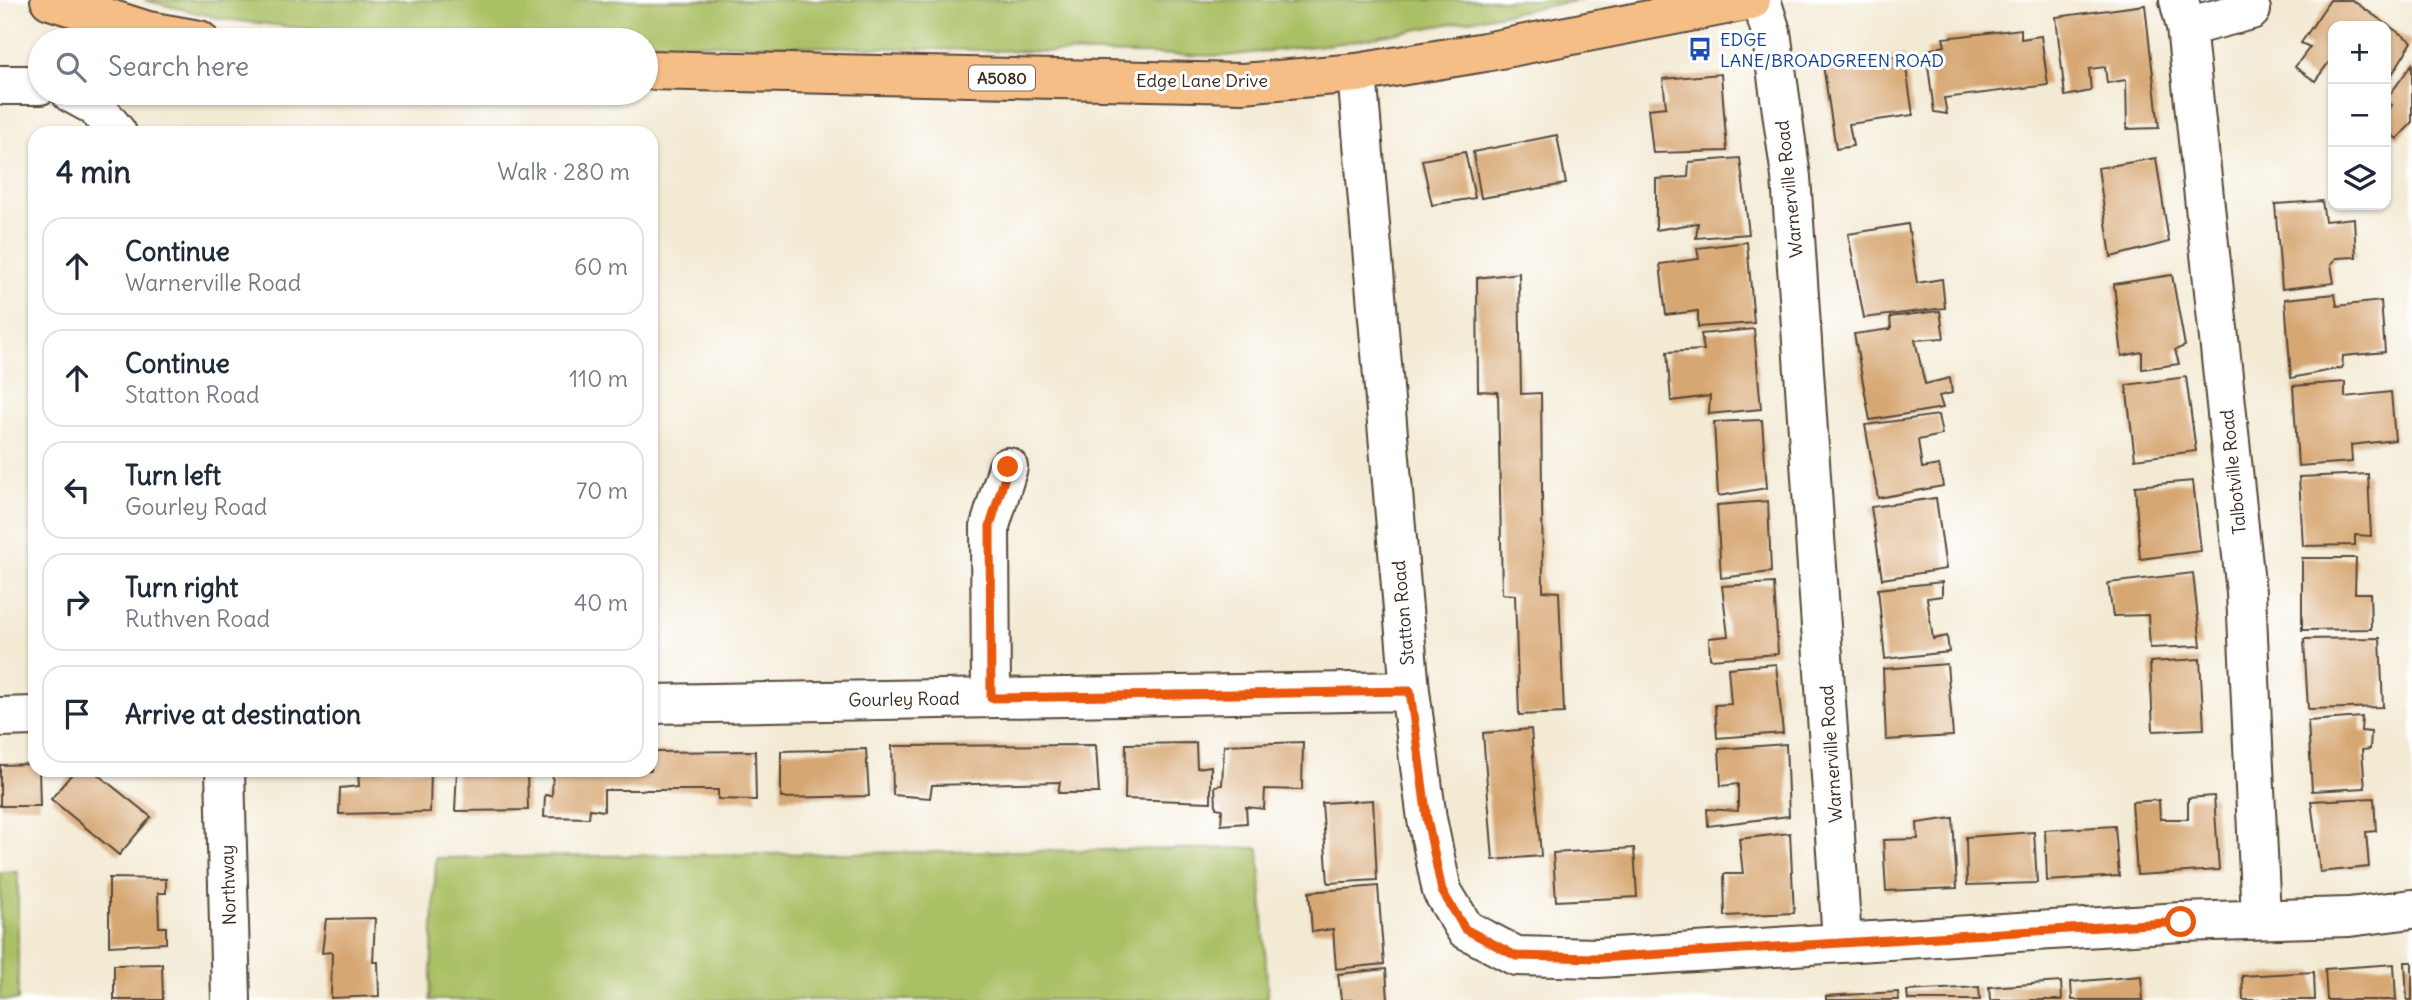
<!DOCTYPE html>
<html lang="en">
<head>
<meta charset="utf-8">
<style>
  :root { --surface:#fff; --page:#f6f6f7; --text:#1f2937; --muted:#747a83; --line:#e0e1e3 }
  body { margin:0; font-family:Delius,sans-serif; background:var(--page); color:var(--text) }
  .controls { position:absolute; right:21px; top:21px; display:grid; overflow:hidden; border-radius:14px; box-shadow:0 2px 5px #0004 }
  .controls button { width:63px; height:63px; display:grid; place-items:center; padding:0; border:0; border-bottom:2px solid var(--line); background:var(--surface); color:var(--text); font:35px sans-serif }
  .stop { position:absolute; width:21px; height:21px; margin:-16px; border:5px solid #ea580c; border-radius:50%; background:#fff }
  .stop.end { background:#ea580c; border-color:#fff; box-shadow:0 2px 7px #0008 }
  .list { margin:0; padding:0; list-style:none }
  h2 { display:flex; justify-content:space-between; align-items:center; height:91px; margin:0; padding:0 28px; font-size:30px }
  h2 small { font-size:23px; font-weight:400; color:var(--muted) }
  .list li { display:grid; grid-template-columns:46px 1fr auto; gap:21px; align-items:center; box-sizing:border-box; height:98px; margin:0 14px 14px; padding:0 14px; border:2px solid var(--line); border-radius:21px }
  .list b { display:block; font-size:26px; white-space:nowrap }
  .list p { margin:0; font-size:23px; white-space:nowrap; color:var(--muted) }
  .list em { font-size:23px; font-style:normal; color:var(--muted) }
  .icon { flex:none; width:38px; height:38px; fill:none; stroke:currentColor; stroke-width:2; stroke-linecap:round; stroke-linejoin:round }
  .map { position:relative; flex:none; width:2412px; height:1000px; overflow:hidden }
  .search { position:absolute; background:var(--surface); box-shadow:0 2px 5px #0004; left:28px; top:28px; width:630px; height:77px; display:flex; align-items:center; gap:18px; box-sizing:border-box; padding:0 24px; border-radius:38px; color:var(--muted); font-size:26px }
  .panel { position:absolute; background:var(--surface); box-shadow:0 2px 5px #0004; left:28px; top:126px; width:630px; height:651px; border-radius:21px }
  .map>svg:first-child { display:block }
  .green { fill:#aac065; stroke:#727542; stroke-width:2 }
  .building { fill:#d7a773 }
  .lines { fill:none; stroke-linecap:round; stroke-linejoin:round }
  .minor-casing { stroke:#574739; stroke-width:42 }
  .highway-casing { stroke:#574739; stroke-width:42 }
  .minor { stroke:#fff; stroke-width:38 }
  .highway { stroke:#f6be87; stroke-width:38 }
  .route { stroke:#ea580c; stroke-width:9 }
  .labels { text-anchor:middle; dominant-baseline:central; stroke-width:6; stroke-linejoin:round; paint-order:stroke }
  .shield { fill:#fff; stroke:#766a62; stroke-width:2 }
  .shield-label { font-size:16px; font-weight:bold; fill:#3b2a1e }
  .transit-label { font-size:18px; fill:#164399; stroke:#fff; text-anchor:start }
  .street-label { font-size:18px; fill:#3b2a1e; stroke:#fff }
</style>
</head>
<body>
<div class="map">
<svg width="2412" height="1000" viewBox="0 0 2412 1000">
  <rect width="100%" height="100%" fill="#fff"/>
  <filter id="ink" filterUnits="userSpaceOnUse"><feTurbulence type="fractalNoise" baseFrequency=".0143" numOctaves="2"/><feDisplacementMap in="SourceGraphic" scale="14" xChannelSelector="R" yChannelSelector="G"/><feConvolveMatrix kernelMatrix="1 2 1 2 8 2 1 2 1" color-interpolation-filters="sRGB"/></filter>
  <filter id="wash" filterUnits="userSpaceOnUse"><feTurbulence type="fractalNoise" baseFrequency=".00686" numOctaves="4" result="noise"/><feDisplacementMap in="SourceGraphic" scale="28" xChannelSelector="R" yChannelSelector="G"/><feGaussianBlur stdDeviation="1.57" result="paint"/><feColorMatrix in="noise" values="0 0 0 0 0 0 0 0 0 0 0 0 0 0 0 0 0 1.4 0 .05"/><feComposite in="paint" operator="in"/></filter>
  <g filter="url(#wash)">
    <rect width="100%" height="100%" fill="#f3ead4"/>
    <path class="green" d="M 144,0 L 1582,0 L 1342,43 L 1225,56 L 375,36 L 222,19 Z
      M 1259,848 L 1268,1000 L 430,1000 L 436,858 Z
      M 0,872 L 18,872 L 18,1000 L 0,1000 Z"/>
    <g id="blocks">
      <path class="building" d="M 2330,0 L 2352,0 L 2412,42 L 2386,84 L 2386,26 L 2333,26 L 2333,64 L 2329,62 L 2315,81 L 2295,67 L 2310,47 L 2301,43 Z
        M 2145,5 L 2159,128 L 2127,129 L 2126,80 L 2107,83 L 2105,67 L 2089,69 L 2091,91 L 2065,96 L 2056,17 Z
        M 2021,29 L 2021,39 L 2041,36 L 2048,85 L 1944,98 L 1947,114 L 1934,112 L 1926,50 L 1945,46 L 1943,38 Z
        M 1904,55 L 1913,115 L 1849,124 L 1853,146 L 1836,149 L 1823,65 Z
        M 2412,64 L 2412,123 L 2397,139 L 2386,130 L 2386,114 L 2392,105 L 2386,100 Z
        M 1721,74 L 1727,151 L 1653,153 L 1648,109 L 1666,107 L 1663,79 Z
        M 1557,135 L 1566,184 L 1481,198 L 1473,152 Z
        M 1465,152 L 1475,198 L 1432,205 L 1422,160 Z
        M 1740,158 L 1749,234 L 1696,238 L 1698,223 L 1656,230 L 1656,179 L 1688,177 L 1689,162 Z
        M 2156,158 L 2169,242 L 2111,257 L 2098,168 Z
        M 2322,201 L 2325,221 L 2354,218 L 2356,257 L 2336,258 L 2331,265 L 2334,283 L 2282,289 L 2275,204 Z
        M 1908,224 L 1917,283 L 1942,279 L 1945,308 L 1864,318 L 1848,234 Z
        M 1747,242 L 1754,323 L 1698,327 L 1698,311 L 1666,315 L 1660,264 L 1699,259 L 1697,248 Z
        M 1519,273 L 1521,394 L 1541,393 L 1543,591 L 1559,592 L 1564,713 L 1519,715 L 1515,595 L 1502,594 L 1498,392 L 1478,391 L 1477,278 Z
        M 2172,275 L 2185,346 L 2175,350 L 2179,364 L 2142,369 L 2142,352 L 2122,356 L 2114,284 Z
        M 2335,294 L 2337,306 L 2381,301 L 2385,352 L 2343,356 L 2342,368 L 2291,378 L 2285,299 Z
        M 1940,311 L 1944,338 L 1915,340 L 1925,384 L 1950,378 L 1952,393 L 1939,396 L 1943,408 L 1870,420 L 1854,334 L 1891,329 L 1890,317 Z
        M 1754,329 L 1761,409 L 1709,414 L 1710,396 L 1671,401 L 1667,352 L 1704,350 L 1701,334 Z
        M 2186,377 L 2196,451 L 2135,459 L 2126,385 Z
        M 2345,382 L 2345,397 L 2391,392 L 2395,440 L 2351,445 L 2352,462 L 2298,466 L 2293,386 Z
        M 1938,415 L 1942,435 L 1918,440 L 1922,468 L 1939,465 L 1943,486 L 1878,498 L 1865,425 Z
        M 1762,420 L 1767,488 L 1718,496 L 1714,422 Z
        M 2368,474 L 2371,536 L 2355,535 L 2355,545 L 2303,546 L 2299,477 Z
        M 2193,481 L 2201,551 L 2140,559 L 2135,486 Z
        M 1936,498 L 1946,569 L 1882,579 L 1871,507 Z
        M 1768,501 L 1771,572 L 1721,578 L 1717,505 Z
        M 2302,558 L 2356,558 L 2355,593 L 2370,593 L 2371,629 L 2302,630 Z
        M 2193,573 L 2201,646 L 2150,648 L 2148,615 L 2113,616 L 2108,583 Z
        M 1942,582 L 1942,596 L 1927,598 L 1933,639 L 1947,636 L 1949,652 L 1885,659 L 1878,589 Z
        M 1774,583 L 1778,654 L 1710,659 L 1709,638 L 1728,636 L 1722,586 Z
        M 2380,638 L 2383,707 L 2308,709 L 2304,639 Z
        M 2200,659 L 2204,729 L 2153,731 L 2150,662 Z
        M 1776,664 L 1783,733 L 1717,738 L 1715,705 L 1731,704 L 1728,668 Z
        M 1947,664 L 1953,736 L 1886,740 L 1883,669 Z
        M 2362,717 L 2361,731 L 2371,732 L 2370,749 L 2362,750 L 2365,788 L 2312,791 L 2308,721 Z
        M 1531,729 L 1541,856 L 1493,860 L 1483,733 Z
        M 1303,742 L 1302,790 L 1265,789 L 1264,809 L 1246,807 L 1247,823 L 1221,825 L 1222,809 L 1216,808 L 1215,786 L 1222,785 L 1224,745 Z
        M 1196,743 L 1197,768 L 1211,766 L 1211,802 L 1125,799 L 1126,744 Z
        M 1786,744 L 1789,816 L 1708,826 L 1707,809 L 1738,811 L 1738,784 L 1721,786 L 1719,749 Z
        M 1096,745 L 1099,793 L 1058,793 L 1060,782 L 932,785 L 930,798 L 893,795 L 892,746 Z
        M 866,749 L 869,796 L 781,798 L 781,751 Z
        M 755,751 L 756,800 L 718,799 L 718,790 L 604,790 L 604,811 L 590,809 L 589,818 L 544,817 L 545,795 L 552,796 L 553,770 L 651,770 L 651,752 Z
        M 35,764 L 35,770 L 39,770 L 40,806 L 0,806 L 0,765 Z
        M 75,770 L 92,770 L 151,817 L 119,855 L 51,799 Z
        M 358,770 L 431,770 L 430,812 L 339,814 L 340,788 L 359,786 Z
        M 457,770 L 527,770 L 528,810 L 455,811 Z
        M 2214,796 L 2219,870 L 2137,875 L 2132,802 L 2159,800 L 2160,819 L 2188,819 L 2188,798 Z
        M 2374,798 L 2376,831 L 2366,832 L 2369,867 L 2320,872 L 2311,801 Z
        M 1373,800 L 1377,880 L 1328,883 L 1322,803 Z
        M 1953,818 L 1957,888 L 1886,891 L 1883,840 L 1918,839 L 1917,823 Z
        M 2115,826 L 2119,876 L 2047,881 L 2045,830 Z
        M 2034,832 L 2037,883 L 1967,885 L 1966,837 Z
        M 1790,833 L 1794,913 L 1725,916 L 1724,874 L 1743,874 L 1739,839 Z
        M 1634,848 L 1637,897 L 1556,901 L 1553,853 Z
        M 109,878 L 166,879 L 166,893 L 158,893 L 159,927 L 166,927 L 166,943 L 109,946 Z
        M 1378,886 L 1384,964 L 1336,969 L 1333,929 L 1312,932 L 1309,892 Z
        M 375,918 L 373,962 L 378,962 L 379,996 L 331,998 L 332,952 L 322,953 L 326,919 Z
        M 2405,962 L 2412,962 L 2412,1000 L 2407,1000 Z
        M 162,964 L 163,1000 L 114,1000 L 114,965 Z
        M 2394,964 L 2396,1000 L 2327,1000 L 2325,969 Z
        M 1386,969 L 1388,1000 L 1341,1000 L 1338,974 Z
        M 2314,972 L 2315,1000 L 2243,1000 L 2242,976 Z
        M 2141,976 L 2143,1000 L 2072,1000 L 2071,982 Z
        M 2061,982 L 2062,1000 L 1990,1000 L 1989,987 Z
        M 1979,987 L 1980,1000 L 1908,1000 L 1907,991 Z
        M 1898,992 L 1899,1000 L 1826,1000 L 1826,996 Z"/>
    </g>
  </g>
  <g filter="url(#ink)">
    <use href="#blocks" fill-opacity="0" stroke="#574739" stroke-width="2"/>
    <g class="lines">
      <g class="minor-casing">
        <path id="minor" d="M 1761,0 L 1771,32 L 1791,177 L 1842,941
          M 2179,0 L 2186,27 L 2246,593 L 2261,918
          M 2186,27 L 2251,10
          M 1357,73 L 1410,691 L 1427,819 L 1442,891 L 1465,929 L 1516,956 L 1598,958 L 2181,922 L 2349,917 L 2412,909
          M 0,85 L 40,85
          M 71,93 L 95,106 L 117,133
          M 991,698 L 990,526 L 1008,467
          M 651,704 L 1410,691
          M 0,717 L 35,716
          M 225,770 L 231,1000"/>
      </g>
      <g class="highway-casing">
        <path id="highway" d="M 50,0 L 148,31 L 199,40
          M 646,70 L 1243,83 L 1357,73 L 1485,52 L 1751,0"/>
      </g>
      <use href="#minor" class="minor"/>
      <use href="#highway" class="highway"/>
    </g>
  </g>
  <g class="lines" filter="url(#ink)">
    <path class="route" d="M 1008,467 L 990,526 L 991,698 L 1410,691 L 1427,819 L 1442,891 L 1465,929 L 1516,956 L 1598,958 L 2181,922"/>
  </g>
  <defs>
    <g id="bus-bare" transform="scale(1.89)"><path d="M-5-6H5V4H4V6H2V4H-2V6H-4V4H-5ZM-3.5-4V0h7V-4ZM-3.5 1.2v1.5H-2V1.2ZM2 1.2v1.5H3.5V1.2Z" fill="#1a4fb4" stroke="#fff" stroke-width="2.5" paint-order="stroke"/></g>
  </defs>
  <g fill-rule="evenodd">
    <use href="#bus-bare" x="1700" y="49"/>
  </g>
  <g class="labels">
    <rect class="shield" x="969" y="65.5" width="66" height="25" rx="5"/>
    <g class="shield-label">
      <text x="1002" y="78">A5080</text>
    </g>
    <g class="transit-label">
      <text x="1720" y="39">EDGE<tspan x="1720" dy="21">LANE/BROADGREEN ROAD</tspan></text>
    </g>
    <g class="street-label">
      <text x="1202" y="80">Edge Lane Drive</text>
      <text transform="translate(1789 189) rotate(-96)">Warnerville Road</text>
      <text transform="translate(2233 472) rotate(-96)">Talbotville Road</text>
      <text transform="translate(1403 613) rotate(-95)">Statton Road</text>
      <text transform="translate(904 699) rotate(-1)">Gourley Road</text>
      <text transform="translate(1831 754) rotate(-94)">Warnerville Road</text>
      <text transform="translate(228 885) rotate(-92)">Northway</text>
    </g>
  </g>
</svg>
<div class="controls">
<button>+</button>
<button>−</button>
<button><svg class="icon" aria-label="layers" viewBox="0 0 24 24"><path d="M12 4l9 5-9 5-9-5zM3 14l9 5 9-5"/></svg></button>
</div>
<div class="stop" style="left:2181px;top:922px"></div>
<div class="stop end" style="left:1008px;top:467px"></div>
<div class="search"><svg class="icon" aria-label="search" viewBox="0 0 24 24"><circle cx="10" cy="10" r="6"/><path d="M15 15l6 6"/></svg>Search here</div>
<section class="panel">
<h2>4 min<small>Walk · 280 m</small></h2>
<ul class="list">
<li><svg class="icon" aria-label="ahead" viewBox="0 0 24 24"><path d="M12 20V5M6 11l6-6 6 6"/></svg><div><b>Continue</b><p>Warnerville Road</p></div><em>60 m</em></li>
<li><svg class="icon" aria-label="ahead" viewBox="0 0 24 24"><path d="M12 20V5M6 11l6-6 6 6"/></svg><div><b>Continue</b><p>Statton Road</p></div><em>110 m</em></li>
<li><svg class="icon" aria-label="left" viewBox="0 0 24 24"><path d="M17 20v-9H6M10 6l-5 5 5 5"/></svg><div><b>Turn left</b><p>Gourley Road</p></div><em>70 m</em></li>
<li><svg class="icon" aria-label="right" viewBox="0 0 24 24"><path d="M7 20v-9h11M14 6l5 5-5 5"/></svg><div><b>Turn right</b><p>Ruthven Road</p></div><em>40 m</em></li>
<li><svg class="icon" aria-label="arrive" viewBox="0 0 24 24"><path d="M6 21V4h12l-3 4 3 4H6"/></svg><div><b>Arrive at destination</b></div></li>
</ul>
</section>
</div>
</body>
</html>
